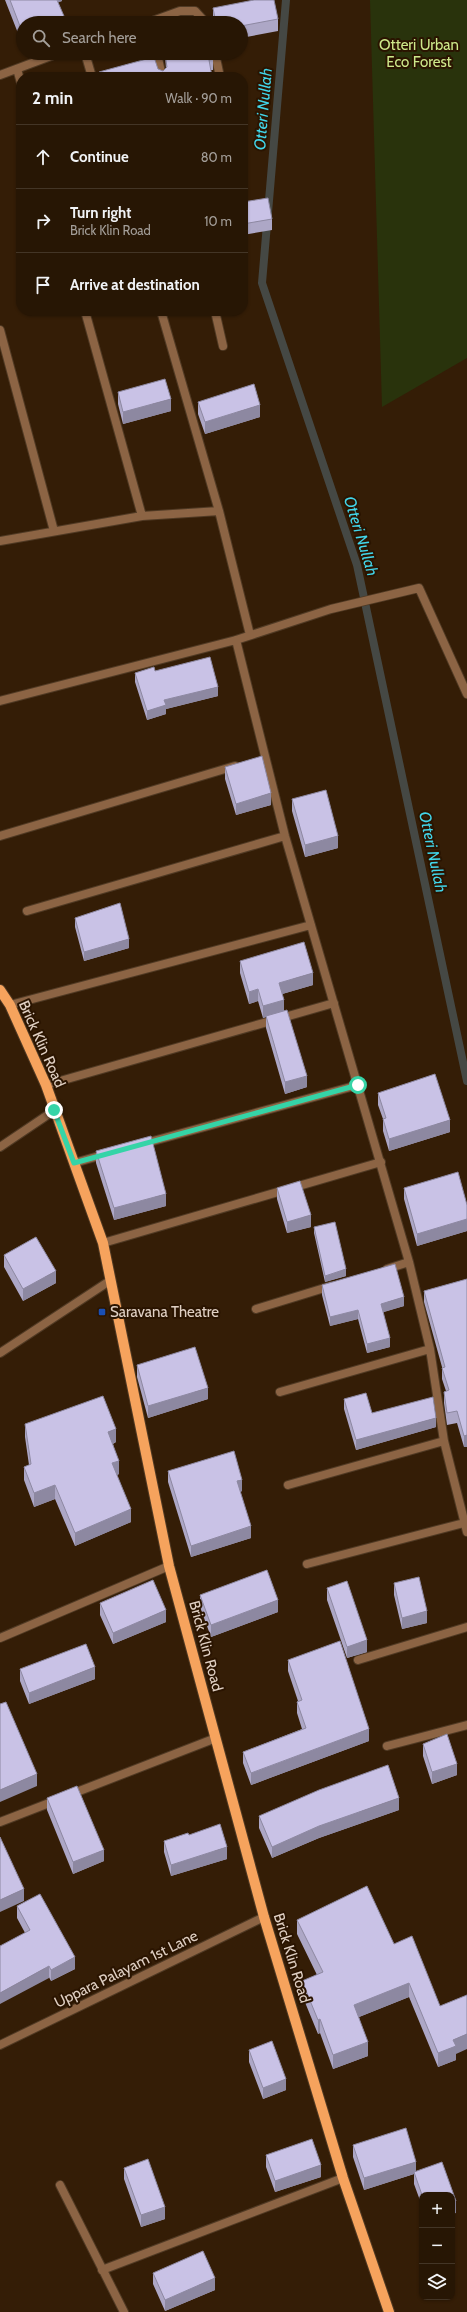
<!DOCTYPE html>
<html lang="en">
<head>
<meta charset="utf-8">
<style>
  :root { --surface:#271604; --page:#332313; --text:#f1f3f6; --muted:#a49f9a; --line:#433526 }
  body { margin:0; font-family:Cabin,sans-serif; background:var(--page); color:var(--text) }
  .controls { position:absolute; right:12px; bottom:12px; display:grid; overflow:hidden; border-radius:8px; box-shadow:0 1px 3px #0004 }
  .controls button { width:36px; height:36px; display:grid; place-items:center; padding:0; border:0; border-bottom:1px solid var(--line); background:var(--surface); color:var(--text); font:20px sans-serif }
  .stop { position:absolute; width:12px; height:12px; margin:-9px; border:3px solid #35d4a7; border-radius:50%; background:#fff }
  .stop.end { background:#35d4a7; border-color:#fff; box-shadow:0 1px 4px #0008 }
  .list { margin:0; padding:0; list-style:none }
  h2 { display:flex; justify-content:space-between; align-items:center; height:52px; margin:0; padding:0 16px; font-size:17px }
  h2 small { font-size:13px; font-weight:400; color:var(--muted) }
  .list li { display:grid; grid-template-columns:26px 1fr auto; gap:12px; align-items:center; box-sizing:border-box; height:64px; padding:0 16px; border-top:1px solid var(--line) }
  .list b { display:block; font-size:15px; white-space:nowrap }
  .list p { margin:0; font-size:13px; white-space:nowrap; color:var(--muted) }
  .list em { font-size:13px; font-style:normal; color:var(--muted) }
  .icon { flex:none; width:22px; height:22px; fill:none; stroke:currentColor; stroke-width:2; stroke-linecap:round; stroke-linejoin:round }
  .map { position:relative; flex:none; width:467px; height:2312px; overflow:hidden }
  .search { position:absolute; background:var(--surface); box-shadow:0 1px 3px #0004; left:16px; top:16px; width:232px; height:44px; display:flex; align-items:center; gap:10px; box-sizing:border-box; padding:0 14px; border-radius:22px; color:var(--muted); font-size:15px }
  .panel { position:absolute; background:var(--surface); box-shadow:0 1px 3px #0004; left:16px; top:72px; width:232px; height:244px; border-radius:16px }
  .map>svg:first-child { display:block }
  .green { fill:#29330c }
  .lines { fill:none; stroke-linecap:round; stroke-linejoin:round }
  .stream { stroke:#454844; stroke-width:8 }
  .minor-casing { stroke:#503a24; stroke-width:10 }
  .primary-casing { stroke:#503a24; stroke-width:12 }
  .minor { stroke:#8c6444; stroke-width:8 }
  .primary { stroke:#f6a35d; stroke-width:10 }
  .wall { fill:#ada7c6 }
  .shaded-wall { fill:#8d88a1 }
  .building { fill:#c9c2e6; stroke:#8d88a1 }
  .route { stroke:#35d4a7; stroke-width:5 }
  .transit-dot { fill:#1a4fb4; stroke:#2a1400; stroke-width:1.5 }
  .labels { text-anchor:middle; dominant-baseline:central; stroke-width:4; stroke-linejoin:round; paint-order:stroke }
  .park-label { font-size:15px; fill:#cde88a; stroke:#2a1400 }
  .street-label { font-size:15px; fill:#e0d0c3; stroke:#2a1400 }
  .poi-label { font-size:15px; fill:#e0d0c3; stroke:#2a1400; text-anchor:start }
  .water-label { font-size:16px; font-style:italic; fill:#42d6ea; stroke:#2a1400 }
</style>
</head>
<body>
<div class="map">
<svg width="467" height="2312" viewBox="0 0 467 2312">
  <rect width="100%" height="100%" fill="#341d06"/>
  <path class="green" d="M 370,0 L 467,0 L 467,358 L 382,407 Z"/>
  <g class="lines">
    <path class="stream" d="M 286,0 L 262,283 L 357,565 L 467,1081"/>
    <g class="minor-casing">
      <path id="minor" d="M 147,23 L 180,11 L 195,11 L 206,23
        M 85,53 L 92,77
        M 157,53 L 162,77
        M 215,53 L 220,77
        M 17,69 L 21,83
        M 0,75 L 59,53
        M 85,311 L 142,516
        M 161,311 L 219,511 L 250,635
        M 215,311 L 223,346
        M 0,330 L 54,531
        M 0,541 L 142,516 L 219,511
        M 236,640 L 285,836 L 409,1262 L 430,1349 L 444,1441 L 467,1532
        M 0,701 L 236,640 L 331,609 L 419,588 L 467,694
        M 0,836 L 235,766
        M 27,911 L 285,836
        M 10,1005 L 311,925
        M 46,1085 L 334,1003
        M 142,1144 L 358,1085
        M 0,1147 L 55,1110
        M 74,1163 L 106,1154
        M 103,1243 L 381,1162
        M 387,1269 L 409,1262
        M 256,1309 L 331,1286
        M 0,1353 L 111,1280
        M 280,1392 L 430,1349
        M 288,1485 L 444,1441
        M 307,1564 L 464,1523
        M 0,1638 L 169,1566
        M 358,1660 L 467,1627
        M 387,1746 L 467,1725
        M 69,1795 L 216,1738
        M 0,1822 L 57,1800
        M 0,2045 L 264,1917
        M 60,2185 L 124,2312
        M 102,2270 L 343,2178"/>
    </g>
    <g class="primary-casing">
      <path id="primary" d="M 0,990 L 10,1005 L 46,1085 L 103,1243 L 169,1566 L 264,1917 L 343,2178 L 389,2312"/>
    </g>
    <use href="#minor" class="minor"/>
    <use href="#primary" class="primary"/>
  </g>
  <path class="wall" d="M 5,0 L 62,0 L 62,1 L 58,2 L 23,23 L 23,46 Z
    M 213,8 L 278,19 L 278,31 L 241,38 L 241,23 L 214,23 L 213,19 Z
    M 165,54 L 213,59 L 213,70 L 211,70 L 212,77 L 99,77 L 99,72 L 158,69 L 163,71 L 166,69 Z
    M 243,202 L 272,219 L 272,230 L 243,235 Z
    M 118,392 L 171,411 L 123,424 L 118,404 Z
    M 198,402 L 260,417 L 205,434 L 198,414 Z
    M 155,671 L 218,696 L 166,709 L 166,714 L 147,720 L 135,682 L 135,673 Z
    M 225,767 L 271,805 L 236,815 L 225,779 Z
    M 292,799 L 338,848 L 305,857 L 292,811 Z
    M 75,918 L 129,948 L 84,961 L 75,927 Z
    M 240,961 L 313,985 L 282,994 L 284,1011 L 307,1087 L 285,1094 L 266,1028 L 266,1017 L 263,1018 L 258,1001 L 249,1004 L 240,973 Z
    M 378,1093 L 450,1132 L 389,1151 L 383,1131 L 383,1119 L 378,1105 Z
    M 96,1151 L 166,1206 L 114,1220 L 96,1163 Z
    M 277,1188 L 311,1227 L 287,1233 L 277,1199 Z
    M 404,1188 L 467,1205 L 467,1231 L 417,1246 L 404,1199 Z
    M 314,1227 L 346,1276 L 325,1282 L 314,1233 Z
    M 4,1255 L 56,1283 L 23,1301 L 4,1267 Z
    M 467,1279 L 464,1447 L 457,1423 L 447,1425 L 444,1403 L 444,1392 L 446,1391 L 442,1379 L 442,1367 L 424,1302 L 424,1291 Z
    M 322,1285 L 404,1306 L 383,1312 L 390,1347 L 367,1353 L 358,1319 L 330,1326 L 322,1295 Z
    M 137,1365 L 208,1399 L 148,1418 L 137,1377 Z
    M 344,1399 L 372,1413 L 436,1427 L 356,1450 L 344,1409 Z
    M 25,1424 L 116,1442 L 113,1444 L 119,1474 L 117,1475 L 131,1522 L 75,1546 L 55,1499 L 34,1507 L 24,1480 L 24,1467 L 29,1465 L 25,1437 Z
    M 168,1471 L 242,1491 L 240,1492 L 251,1538 L 191,1557 L 168,1482 Z
    M 394,1583 L 427,1623 L 402,1629 L 394,1595 Z
    M 327,1588 L 367,1652 L 347,1658 L 327,1600 Z
    M 200,1595 L 278,1612 L 211,1637 L 200,1607 Z
    M 100,1603 L 166,1622 L 113,1644 L 100,1615 Z
    M 288,1660 L 369,1741 L 251,1785 L 243,1763 L 243,1752 L 302,1729 L 297,1713 L 297,1702 L 298,1701 L 288,1671 Z
    M 20,1669 L 95,1679 L 29,1704 L 20,1681 Z
    M 423,1744 L 457,1775 L 432,1784 L 423,1756 Z
    M 47,1798 L 104,1861 L 73,1874 L 47,1810 Z
    M 399,1810 L 319,1838 L 272,1858 L 259,1828 L 259,1816 Z
    M 189,1835 L 227,1859 L 171,1876 L 164,1852 L 164,1841 Z
    M 17,1906 L 75,1969 L 51,1981 L 17,1918 Z
    M 297,1920 L 394,1944 L 456,2054 L 456,2060 L 438,2067 L 409,1997 L 359,2017 L 368,2056 L 333,2069 L 320,2033 L 318,2034 L 302,1995 L 302,1981 L 317,1975 L 297,1934 Z
    M 249,2050 L 286,2090 L 263,2099 L 249,2062 Z
    M 353,2145 L 416,2172 L 456,2213 L 422,2195 L 422,2206 L 414,2184 L 414,2174 L 364,2190 L 353,2157 Z
    M 266,2155 L 321,2177 L 275,2192 L 266,2167 Z
    M 124,2168 L 165,2219 L 141,2227 L 124,2179 Z
    M 153,2273 L 215,2290 L 165,2311 L 153,2284 Z"/>
  <path class="shaded-wall" d="M 54,0 L 62,0 L 62,1 L 54,4 Z
    M 92,311 L 102,311 L 92,314 Z
    M 171,399 L 171,411 L 123,424 L 123,412 Z
    M 260,405 L 260,417 L 205,434 L 205,422 Z
    M 218,687 L 218,696 L 166,709 L 166,714 L 147,720 L 147,711 L 164,700 Z
    M 271,793 L 271,805 L 236,815 L 236,804 Z
    M 338,836 L 338,848 L 305,857 L 305,845 Z
    M 129,939 L 129,948 L 84,961 L 84,952 Z
    M 313,973 L 313,985 L 279,995 L 279,983 Z
    M 258,989 L 258,1001 L 249,1004 L 249,992 Z
    M 284,1000 L 284,1011 L 263,1018 L 263,1006 Z
    M 307,1076 L 307,1087 L 285,1094 L 285,1082 Z
    M 450,1120 L 450,1132 L 389,1151 L 389,1139 Z
    M 166,1194 L 166,1206 L 114,1220 L 114,1208 Z
    M 311,1215 L 311,1227 L 287,1233 L 287,1222 Z
    M 467,1219 L 467,1231 L 417,1246 L 417,1234 Z
    M 346,1269 L 346,1276 L 325,1282 L 325,1276 Z
    M 56,1271 L 56,1283 L 23,1301 L 23,1289 Z
    M 404,1297 L 404,1306 L 381,1313 L 381,1304 Z
    M 358,1310 L 358,1319 L 330,1326 L 330,1317 Z
    M 390,1338 L 390,1347 L 367,1353 L 367,1344 Z
    M 208,1388 L 208,1399 L 148,1418 L 148,1406 Z
    M 436,1418 L 436,1427 L 356,1450 L 356,1440 Z
    M 116,1429 L 116,1442 L 108,1445 L 108,1432 Z
    M 467,1435 L 467,1447 L 464,1447 L 464,1436 Z
    M 119,1461 L 119,1474 L 112,1477 L 112,1463 Z
    M 242,1480 L 242,1491 L 237,1493 L 237,1481 Z
    M 55,1485 L 55,1499 L 34,1507 L 34,1493 Z
    M 131,1509 L 131,1522 L 75,1546 L 75,1533 Z
    M 251,1526 L 251,1538 L 191,1557 L 191,1546 Z
    M 278,1600 L 278,1612 L 211,1637 L 211,1625 Z
    M 166,1610 L 166,1622 L 113,1644 L 113,1633 Z
    M 427,1611 L 427,1623 L 402,1629 L 402,1618 Z
    M 367,1640 L 367,1652 L 347,1658 L 347,1647 Z
    M 95,1667 L 95,1679 L 29,1704 L 29,1693 Z
    M 369,1729 L 369,1741 L 251,1785 L 251,1773 Z
    M 457,1764 L 457,1775 L 432,1784 L 432,1772 Z
    M 37,1774 L 37,1786 L 0,1802 L 0,1790 Z
    M 399,1798 L 399,1810 L 319,1838 L 272,1858 L 272,1847 L 319,1826 Z
    M 227,1847 L 227,1859 L 171,1876 L 171,1865 Z
    M 104,1850 L 104,1861 L 73,1874 L 73,1862 Z
    M 24,1889 L 24,1901 L 0,1912 L 0,1900 Z
    M 75,1957 L 75,1969 L 51,1981 L 51,1970 Z
    M 49,1966 L 49,1978 L 0,2004 L 0,1993 Z
    M 409,1983 L 409,1997 L 354,2019 L 354,2005 Z
    M 320,2019 L 320,2033 L 318,2034 L 318,2020 Z
    M 467,2034 L 467,2049 L 456,2054 L 456,2060 L 438,2067 L 438,2053 L 453,2040 Z
    M 368,2042 L 368,2056 L 333,2069 L 333,2055 Z
    M 286,2079 L 286,2090 L 263,2099 L 263,2088 Z
    M 416,2162 L 416,2174 L 414,2172 L 414,2174 L 364,2190 L 364,2178 Z
    M 321,2165 L 321,2177 L 275,2192 L 275,2181 Z
    M 456,2201 L 456,2213 L 452,2214 L 452,2203 Z
    M 165,2207 L 165,2219 L 141,2227 L 141,2215 Z
    M 215,2278 L 215,2290 L 165,2311 L 165,2300 Z"/>
  <path class="building" d="M 10,0 L 57,0 L 67,23 L 23,23 L 23,34 Z
    M 254,0 L 274,0 L 278,19 L 241,26 L 241,23 L 216,23 L 213,8 Z
    M 169,53 L 212,53 L 213,59 L 209,60 L 212,77 L 101,77 L 99,72 L 154,57 L 158,69 L 163,71 L 167,67 L 165,54 Z
    M 268,198 L 272,219 L 243,224 L 243,202 Z
    M 165,379 L 171,399 L 123,412 L 118,392 Z
    M 254,384 L 260,405 L 205,422 L 198,402 Z
    M 210,657 L 218,687 L 164,700 L 166,705 L 147,711 L 135,673 L 154,667 L 155,671 Z
    M 262,756 L 271,793 L 236,804 L 225,767 Z
    M 326,790 L 338,836 L 305,845 L 292,799 Z
    M 120,903 L 129,939 L 84,952 L 75,918 Z
    M 304,942 L 313,973 L 279,983 L 284,1000 L 263,1006 L 258,989 L 249,992 L 240,961 Z
    M 287,1010 L 307,1076 L 285,1082 L 266,1016 Z
    M 435,1074 L 450,1120 L 389,1139 L 383,1119 L 386,1118 L 378,1093 Z
    M 151,1136 L 166,1194 L 114,1208 L 96,1151 Z
    M 458,1172 L 467,1205 L 467,1219 L 417,1234 L 404,1188 Z
    M 300,1181 L 311,1215 L 287,1222 L 277,1188 Z
    M 335,1222 L 346,1269 L 325,1276 L 314,1227 Z
    M 36,1237 L 56,1271 L 23,1289 L 4,1255 Z
    M 395,1264 L 404,1297 L 381,1304 L 390,1338 L 367,1344 L 358,1310 L 330,1317 L 322,1285 Z
    M 467,1279 L 467,1435 L 464,1436 L 457,1411 L 447,1413 L 444,1392 L 449,1390 L 442,1368 L 445,1367 L 424,1291 Z
    M 195,1347 L 208,1388 L 148,1406 L 137,1365 Z
    M 366,1393 L 372,1413 L 433,1397 L 436,1418 L 356,1440 L 344,1399 Z
    M 103,1396 L 116,1429 L 108,1432 L 119,1461 L 112,1463 L 131,1509 L 75,1533 L 55,1485 L 34,1493 L 24,1467 L 31,1464 L 25,1424 Z
    M 234,1451 L 242,1480 L 237,1481 L 251,1526 L 191,1546 L 168,1471 Z
    M 267,1570 L 278,1600 L 211,1625 L 200,1595 Z
    M 419,1577 L 427,1611 L 402,1618 L 394,1583 Z
    M 153,1580 L 166,1610 L 113,1633 L 100,1603 Z
    M 347,1581 L 367,1640 L 347,1647 L 327,1588 Z
    M 340,1641 L 369,1729 L 251,1773 L 243,1752 L 306,1728 L 297,1702 L 302,1700 L 288,1660 Z
    M 86,1644 L 95,1667 L 29,1693 L 20,1669 Z
    M 6,1702 L 37,1774 L 0,1790 L 0,1704 Z
    M 447,1734 L 457,1764 L 432,1772 L 423,1744 Z
    M 388,1765 L 399,1798 L 319,1826 L 272,1847 L 259,1816 L 319,1790 Z
    M 77,1786 L 104,1850 L 73,1862 L 47,1798 Z
    M 220,1824 L 227,1847 L 171,1865 L 164,1841 L 188,1833 L 189,1835 Z
    M 0,1837 L 24,1889 L 0,1900 Z
    M 367,1886 L 394,1944 L 412,1936 L 440,2006 L 467,1995 L 467,2034 L 453,2040 L 456,2046 L 438,2053 L 409,1983 L 354,2005 L 368,2042 L 333,2055 L 320,2019 L 318,2020 L 302,1981 L 323,1972 L 297,1920 Z
    M 40,1894 L 75,1957 L 51,1970 L 49,1966 L 0,1993 L 0,1946 L 30,1930 L 17,1906 Z
    M 272,2041 L 286,2079 L 263,2088 L 249,2050 Z
    M 406,2128 L 416,2162 L 364,2178 L 353,2145 Z
    M 312,2139 L 321,2165 L 275,2181 L 266,2155 Z
    M 148,2159 L 165,2207 L 141,2215 L 124,2168 Z
    M 442,2162 L 456,2201 L 452,2203 L 452,2195 L 422,2195 L 414,2172 Z
    M 203,2251 L 215,2278 L 165,2300 L 153,2273 Z"/>
  <g class="lines">
    <path class="route" d="M 54,1110 L 74,1163 L 358,1085"/>
  </g>
  <rect class="transit-dot" x="98" y="1308" width="8" height="8" rx="2"/>
  <g class="labels">
    <g class="park-label">
      <text x="419" y="45">Otteri Urban<tspan x="419" dy="17">Eco Forest</tspan></text>
    </g>
    <g class="street-label">
      <text transform="translate(42 1044) rotate(66)">Brick Klin Road</text>
      <text transform="translate(206 1646) rotate(75)">Brick Klin Road</text>
      <text transform="translate(292 1958) rotate(73)">Brick Klin Road</text>
      <text transform="translate(126 1969) rotate(-26)">Uppara Palayam 1st Lane</text>
    </g>
    <g class="poi-label">
      <text x="110" y="1312">Saravana Theatre</text>
    </g>
    <g class="water-label">
      <text transform="translate(263 109) rotate(-85)">Otteri Nullah</text>
      <text transform="translate(361 536) rotate(73)">Otteri Nullah</text>
      <text transform="translate(433 852) rotate(78)">Otteri Nullah</text>
    </g>
  </g>
</svg>
<div class="controls">
<button>+</button>
<button>−</button>
<button><svg class="icon" aria-label="layers" viewBox="0 0 24 24"><path d="M12 4l9 5-9 5-9-5zM3 14l9 5 9-5"/></svg></button>
</div>
<div class="stop" style="left:358px;top:1085px"></div>
<div class="stop end" style="left:54px;top:1110px"></div>
<div class="search"><svg class="icon" aria-label="search" viewBox="0 0 24 24"><circle cx="10" cy="10" r="6"/><path d="M15 15l6 6"/></svg>Search here</div>
<section class="panel">
<h2>2 min<small>Walk · 90 m</small></h2>
<ul class="list">
<li><svg class="icon" aria-label="ahead" viewBox="0 0 24 24"><path d="M12 20V5M6 11l6-6 6 6"/></svg><div><b>Continue</b></div><em>80 m</em></li>
<li><svg class="icon" aria-label="right" viewBox="0 0 24 24"><path d="M7 20v-9h11M14 6l5 5-5 5"/></svg><div><b>Turn right</b><p>Brick Klin Road</p></div><em>10 m</em></li>
<li><svg class="icon" aria-label="arrive" viewBox="0 0 24 24"><path d="M6 21V4h12l-3 4 3 4H6"/></svg><div><b>Arrive at destination</b></div></li>
</ul>
</section>
</div>
</body>
</html>
